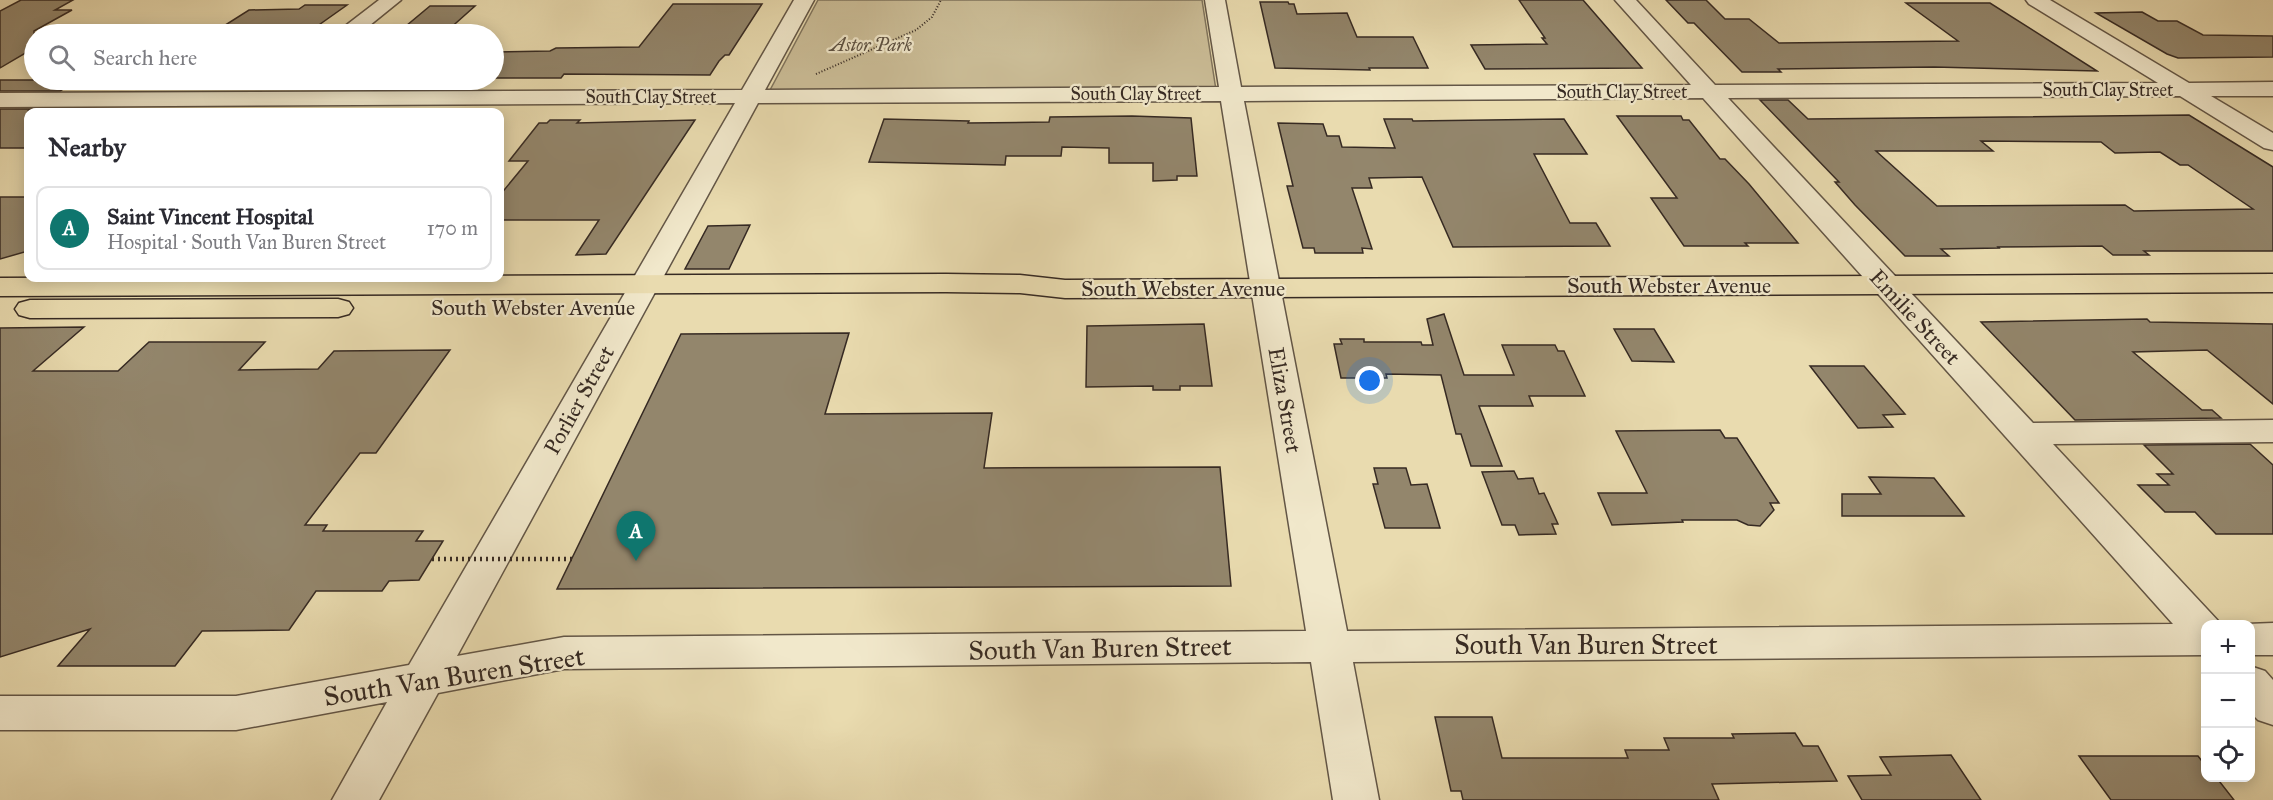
<!DOCTYPE html>
<html lang="en">
<head>
<meta charset="utf-8">
<style>
  :root { --surface:#fff; --page:#f2f2f3; --text:#2b2b33; --muted:#7c7c81; --line:#e1e1e2; --accent:#0f766e }
  body { margin:0; font-family:"IM FELL Great Primer",serif; background:var(--page); color:var(--text) }
  .controls { position:absolute; right:18px; bottom:18px; display:grid; overflow:hidden; border-radius:12px; box-shadow:0 3px 15px #0003 }
  .controls button { width:54px; height:54px; display:grid; place-items:center; padding:0; border:0; border-bottom:2px solid var(--line); background:var(--surface); color:var(--text); font:30px sans-serif }
  .you { position:absolute; left:1370px; top:381px; width:21px; height:21px; margin:-15px; border:4px solid #fff; border-radius:50%; background:#1a73e8; box-shadow:0 0 0 9px #1a73e833 }
  .badge { display:grid; place-items:center; width:39px; height:39px; border-radius:50%; background:var(--accent); color:#fff; font-size:20px; font-weight:700 }
  .pin { position:absolute; translate:-50% -50px; filter:drop-shadow(0 2px 3px #0008) }
  .pin::after { content:''; position:absolute; top:32px; width:21px; height:18px; background:inherit; clip-path:polygon(0 0,100% 0,50% 100%) }
  .list { margin:0; padding:0; list-style:none }
  h2 { display:flex; justify-content:space-between; align-items:center; height:78px; margin:0; padding:0 24px; font-size:26px }
  h2 small { font-size:20px; font-weight:400; color:var(--muted) }
  .list li { display:grid; grid-template-columns:39px 1fr auto; gap:18px; align-items:center; box-sizing:border-box; height:84px; margin:0 12px 12px; padding:0 12px; border:2px solid var(--line); border-radius:12px }
  .list b { display:block; font-size:22px; white-space:nowrap }
  .list p { margin:0; font-size:20px; white-space:nowrap; color:var(--muted) }
  .list em { font-size:20px; font-style:normal; color:var(--muted) }
  .icon { flex:none; width:33px; height:33px; fill:none; stroke:currentColor; stroke-width:2; stroke-linecap:round; stroke-linejoin:round }
  .map { position:relative; flex:none; width:2273px; height:800px; overflow:hidden }
  .search { position:absolute; background:var(--surface); box-shadow:0 3px 15px #0003; left:24px; top:24px; width:480px; height:66px; display:flex; align-items:center; gap:15px; box-sizing:border-box; padding:0 21px; border-radius:33px; color:var(--muted); font-size:22px }
  .panel { position:absolute; background:var(--surface); box-shadow:0 3px 15px #0003; left:24px; top:108px; width:480px; height:174px; border-radius:12px }
  .map>svg:first-child { display:block }
  .green { fill:#cbbd97; stroke:#80745d; stroke-width:1.5 }
  .building { fill:#93866c; stroke:#362a23; stroke-width:1.5; fill-rule:evenodd }
  .lines { fill:none; stroke-linecap:round; stroke-linejoin:round }
  .minor-casing { stroke:#635646; stroke-width:3 }
  .major-casing { stroke:#362a23; stroke-width:3 }
  .path { stroke:#362a23; stroke-width:2; stroke-dasharray:1 2; stroke-linecap:butt }
  .minor { fill:#f1e8cb; fill-rule:evenodd }
  .major { fill:#e9dbaf; fill-rule:evenodd }
  .path-bridge { stroke:#362a23; stroke-width:4.5; stroke-dasharray:2 4; stroke-linecap:butt }
  .labels { text-anchor:middle; dominant-baseline:central; stroke-width:4.5; stroke-linejoin:round; paint-order:stroke }
  .far-park-label { font-size:18px; font-style:italic; fill:#5b4f40; stroke:#f1e8cb }
  .far-street-label { font-size:18px; fill:#362a23; stroke:#f1e8cb }
  .street-label { font-size:22px; fill:#362a23; stroke:#f1e8cb }
  .near-street-label { font-size:27px; fill:#362a23; stroke:#f1e8cb }
</style>
</head>
<body>
<div class="map">
<svg width="2273" height="800" viewBox="0 0 2273 800">
  <rect width="100%" height="100%" fill="#e9dbaf"/>
  <filter id="stains"><feTurbulence type="fractalNoise" baseFrequency=".00333" numOctaves="4"/><feColorMatrix values="0 0 0 0 .2 0 0 0 0 .09 0 0 0 0 .02 0 0 0 .5 -.17"/></filter>
  <radialGradient id="worn" r=".72"><stop offset=".6" stop-color="#630" stop-opacity="0"/><stop offset="1" stop-color="#630" stop-opacity=".3"/></radialGradient>
  <path class="green" d="M 818,0 L 1202,0 L 1216,90 L 769,92 Z"/>
  <path class="building" d="M 21,0 L 73,0 L 55,10 L 72,10 L 34,31 L 34,48 L 0,68 L 0,11 Z
    M 1519,0 L 1583,0 L 1642,68 L 1485,69 L 1471,45 L 1547,44 L 1542,38 L 1545,38 Z
    M 1666,0 L 1706,0 L 1725,19 L 1749,19 L 1779,43 L 1958,41 L 1906,3 L 1990,3 L 2097,71 L 1934,67 L 1778,69 L 1781,72 L 1742,72 L 1694,23 L 1688,23 Z
    M 1260,2 L 1288,2 L 1289,4 L 1294,4 L 1297,14 L 1347,13 L 1357,37 L 1413,37 L 1428,68 L 1369,68 L 1370,70 L 1275,68 Z
    M 673,4 L 762,4 L 729,55 L 725,55 L 719,61 L 710,75 L 564,74 L 561,78 L 494,78 L 494,52 L 550,51 L 556,48 L 639,47 Z
    M 305,5 L 347,5 L 306,34 L 211,34 L 249,10 L 299,9 Z
    M 430,6 L 475,6 L 447,31 L 400,31 Z
    M 2142,12 L 2158,21 L 2177,21 L 2203,35 L 2273,36 L 2273,57 L 2178,58 L 2167,54 L 2096,13 Z
    M 0,80 L 78,80 L 60,91 L 0,91 Z
    M 1760,100 L 1788,100 L 1808,119 L 2189,115 L 2273,167 L 2273,251 L 2144,251 L 2149,255 L 2113,255 L 2102,246 L 1998,247 L 1999,248 L 1941,249 L 1949,256 L 1905,256 L 1855,205 L 1835,182 L 1839,182 ZM 1981,141 L 2101,142 L 2115,153 L 2160,152 L 2180,165 L 2188,165 L 2253,209 L 2134,211 L 2125,205 L 1937,206 L 1876,151 L 1993,151 Z
    M 0,109 L 31,109 L 28,111 L 28,148 L 0,148 Z
    M 1132,116 L 1191,118 L 1197,176 L 1177,176 L 1177,180 L 1153,181 L 1153,163 L 1109,163 L 1109,148 L 1062,147 L 1061,156 L 1006,156 L 1005,165 L 869,162 L 884,119 L 969,121 L 968,123 L 1049,122 L 1050,117 Z
    M 1617,116 L 1681,116 L 1683,120 L 1689,120 L 1720,159 L 1725,159 L 1749,184 L 1798,243 L 1745,243 L 1748,246 L 1684,246 L 1651,198 L 1677,198 Z
    M 1384,119 L 1412,119 L 1413,121 L 1564,119 L 1587,154 L 1534,154 L 1570,223 L 1596,223 L 1610,246 L 1453,247 L 1422,177 L 1369,178 L 1372,188 L 1352,188 L 1372,249 L 1362,248 L 1363,253 L 1315,253 L 1314,248 L 1303,248 L 1287,186 L 1293,186 L 1278,123 L 1323,124 L 1327,136 L 1339,136 L 1342,147 L 1395,148 Z
    M 550,120 L 580,120 L 577,123 L 695,120 L 606,254 L 576,255 L 599,220 L 500,220 L 500,195 L 528,161 L 509,161 L 539,123 L 547,123 Z
    M 0,197 L 28,197 L 28,251 L 0,259 Z
    M 750,225 L 729,269 L 685,269 L 708,226 Z
    M 1444,314 L 1464,375 L 1514,375 L 1502,345 L 1555,345 L 1558,351 L 1564,351 L 1585,396 L 1529,396 L 1533,406 L 1479,406 L 1502,466 L 1471,466 L 1461,434 L 1456,434 L 1441,375 L 1386,374 L 1387,378 L 1341,378 L 1334,344 L 1342,344 L 1340,339 L 1364,339 L 1364,342 L 1421,342 L 1422,345 L 1433,345 L 1427,319 Z
    M 2147,319 L 2150,322 L 2273,324 L 2273,404 L 2207,350 L 2133,352 L 2202,410 L 2212,410 L 2221,418 L 2075,420 L 1981,322 Z
    M 1204,324 L 1212,386 L 1180,386 L 1180,390 L 1153,390 L 1153,386 L 1086,387 L 1087,326 Z
    M 84,327 L 33,371 L 118,371 L 149,342 L 265,342 L 239,370 L 318,369 L 334,351 L 450,350 L 376,453 L 360,453 L 305,525 L 327,525 L 323,531 L 423,531 L 416,541 L 443,541 L 419,580 L 389,581 L 382,591 L 316,591 L 289,630 L 202,631 L 175,666 L 58,666 L 90,629 L 0,657 L 0,328 Z
    M 1614,329 L 1654,329 L 1674,362 L 1632,361 Z
    M 849,333 L 825,414 L 992,413 L 984,468 L 1220,467 L 1231,586 L 557,589 L 681,334 Z
    M 1810,366 L 1864,366 L 1905,414 L 1883,415 L 1893,427 L 1858,428 Z
    M 1720,430 L 1725,438 L 1737,438 L 1779,503 L 1770,503 L 1774,510 L 1760,526 L 1748,525 L 1737,520 L 1682,520 L 1683,522 L 1612,525 L 1598,493 L 1647,493 L 1616,431 Z
    M 2250,444 L 2273,465 L 2273,534 L 2216,534 L 2195,512 L 2165,512 L 2138,485 L 2169,485 L 2157,474 L 2173,474 L 2144,445 Z
    M 1374,468 L 1406,468 L 1411,485 L 1427,484 L 1440,528 L 1385,528 L 1373,484 L 1378,484 Z
    M 1514,471 L 1518,479 L 1533,478 L 1539,494 L 1544,493 L 1558,524 L 1552,524 L 1556,534 L 1519,535 L 1515,525 L 1502,525 L 1482,472 Z
    M 1869,477 L 1934,478 L 1964,516 L 1842,516 L 1842,494 L 1881,494 Z
    M 1435,717 L 1492,717 L 1502,758 L 1628,758 L 1625,750 L 1669,750 L 1664,738 L 1734,738 L 1732,734 L 1795,733 L 1803,746 L 1818,746 L 1837,781 L 1712,784 L 1719,800 L 1463,800 L 1461,791 L 1451,791 Z
    M 1951,755 L 1981,800 L 1862,800 L 1848,776 L 1891,775 L 1880,757 Z
    M 2079,756 L 2198,756 L 2205,765 L 2205,777 L 2216,777 L 2234,800 L 2111,800 Z"/>
  <g class="lines">
    <g class="minor-casing">
      <path id="minor" d="M 379,0 L 401,0 L 359,34 L 337,34 L 340,30 Z
        M 794,0 L 814,0 L 765,90 L 1219,87 L 1205,0 L 1225,0 L 1241,87 L 1691,85 L 1615,0 L 1636,0 L 1715,85 L 2158,83 L 2029,4 L 2026,0 L 2050,0 L 2189,83 L 2273,82 L 2273,96 L 2211,96 L 2273,133 L 2273,150 L 2264,148 L 2180,96 L 1728,98 L 2033,423 L 2273,420 L 2273,442 L 2053,444 L 2221,624 L 2206,624 L 2206,655 L 1353,662 L 1379,800 L 1333,800 L 1311,662 L 564,669 L 438,693 L 379,800 L 332,800 L 387,702 L 236,730 L 0,730 L 0,696 L 236,696 L 409,665 L 735,103 L 0,107 L 0,93 L 742,90 ZM 1703,98 L 2173,624 L 1347,631 L 1244,101 ZM 1221,101 L 1306,631 L 564,637 L 457,656 L 758,103 Z
        M 2273,623 L 2273,655 L 2250,655 L 2250,624 L 2247,624 Z
        M 2250,666 L 2265,671 L 2273,680 L 2273,725 L 2258,720 L 2250,712 Z"/>
    </g>
    <g class="major-casing">
      <path id="major" d="M 946,274 L 1020,275 L 1065,280 L 2273,274 L 2273,292 L 1065,298 L 1020,293 L 946,292 L 0,296 L 0,278 Z
        M 338,299 L 349,302 L 353,308 L 349,314 L 338,317 L 30,318 L 19,315 L 15,309 L 19,303 L 30,300 Z"/>
    </g>
    <path class="path" d="M 816,74 L 916,30 L 932,17 L 941,0"/>
    <use href="#minor" class="minor"/>
    <use href="#major" class="major"/>
    <path class="path-bridge" d="M 432,559 L 572,559"/>
  </g>
  <g class="labels">
    <g class="far-park-label">
      <text x="871" y="45">Astor Park</text>
    </g>
    <g class="far-street-label">
      <text x="2108" y="90">South Clay Street</text>
      <text x="1622" y="92">South Clay Street</text>
      <text x="1136" y="94">South Clay Street</text>
      <text x="651" y="97">South Clay Street</text>
    </g>
    <g class="street-label">
      <text x="1669" y="285">South Webster Avenue</text>
      <text x="1183" y="288">South Webster Avenue</text>
      <text x="533" y="307">South Webster Avenue</text>
      <text transform="translate(1915 317) rotate(47)">Emilie Street</text>
      <text transform="translate(579 400) rotate(-61)">Porlier Street</text>
      <text transform="translate(1285 400) rotate(80)">Eliza Street</text>
    </g>
    <g class="near-street-label">
      <text x="1586" y="644">South Van Buren Street</text>
      <text transform="translate(1100 648) rotate(-1)">South Van Buren Street</text>
      <text transform="translate(454 676) rotate(-9)">South Van Buren Street</text>
    </g>
  </g>
  <rect width="100%" height="100%" filter="url(#stains)"/>
  <rect width="100%" height="100%" fill="url(#worn)"/>
</svg>
<div class="controls">
<button>+</button>
<button>−</button>
<button><svg class="icon" aria-label="locate" viewBox="0 0 24 24"><circle cx="12" cy="12" r="6"/><path d="M12 2v4M12 18v4M2 12h4M18 12h4"/></svg></button>
</div>
<div class="you"></div>
<div class="pin badge" style="left:636px;top:561px">A</div>
<div class="search"><svg class="icon" aria-label="search" viewBox="0 0 24 24"><circle cx="10" cy="10" r="6"/><path d="M15 15l6 6"/></svg>Search here</div>
<section class="panel">
<h2>Nearby<small></small></h2>
<ul class="list">
<li><span class="badge">A</span><div><b>Saint Vincent Hospital</b><p>Hospital · South Van Buren Street</p></div><em>170 m</em></li>
</ul>
</section>
</div>
</body>
</html>
